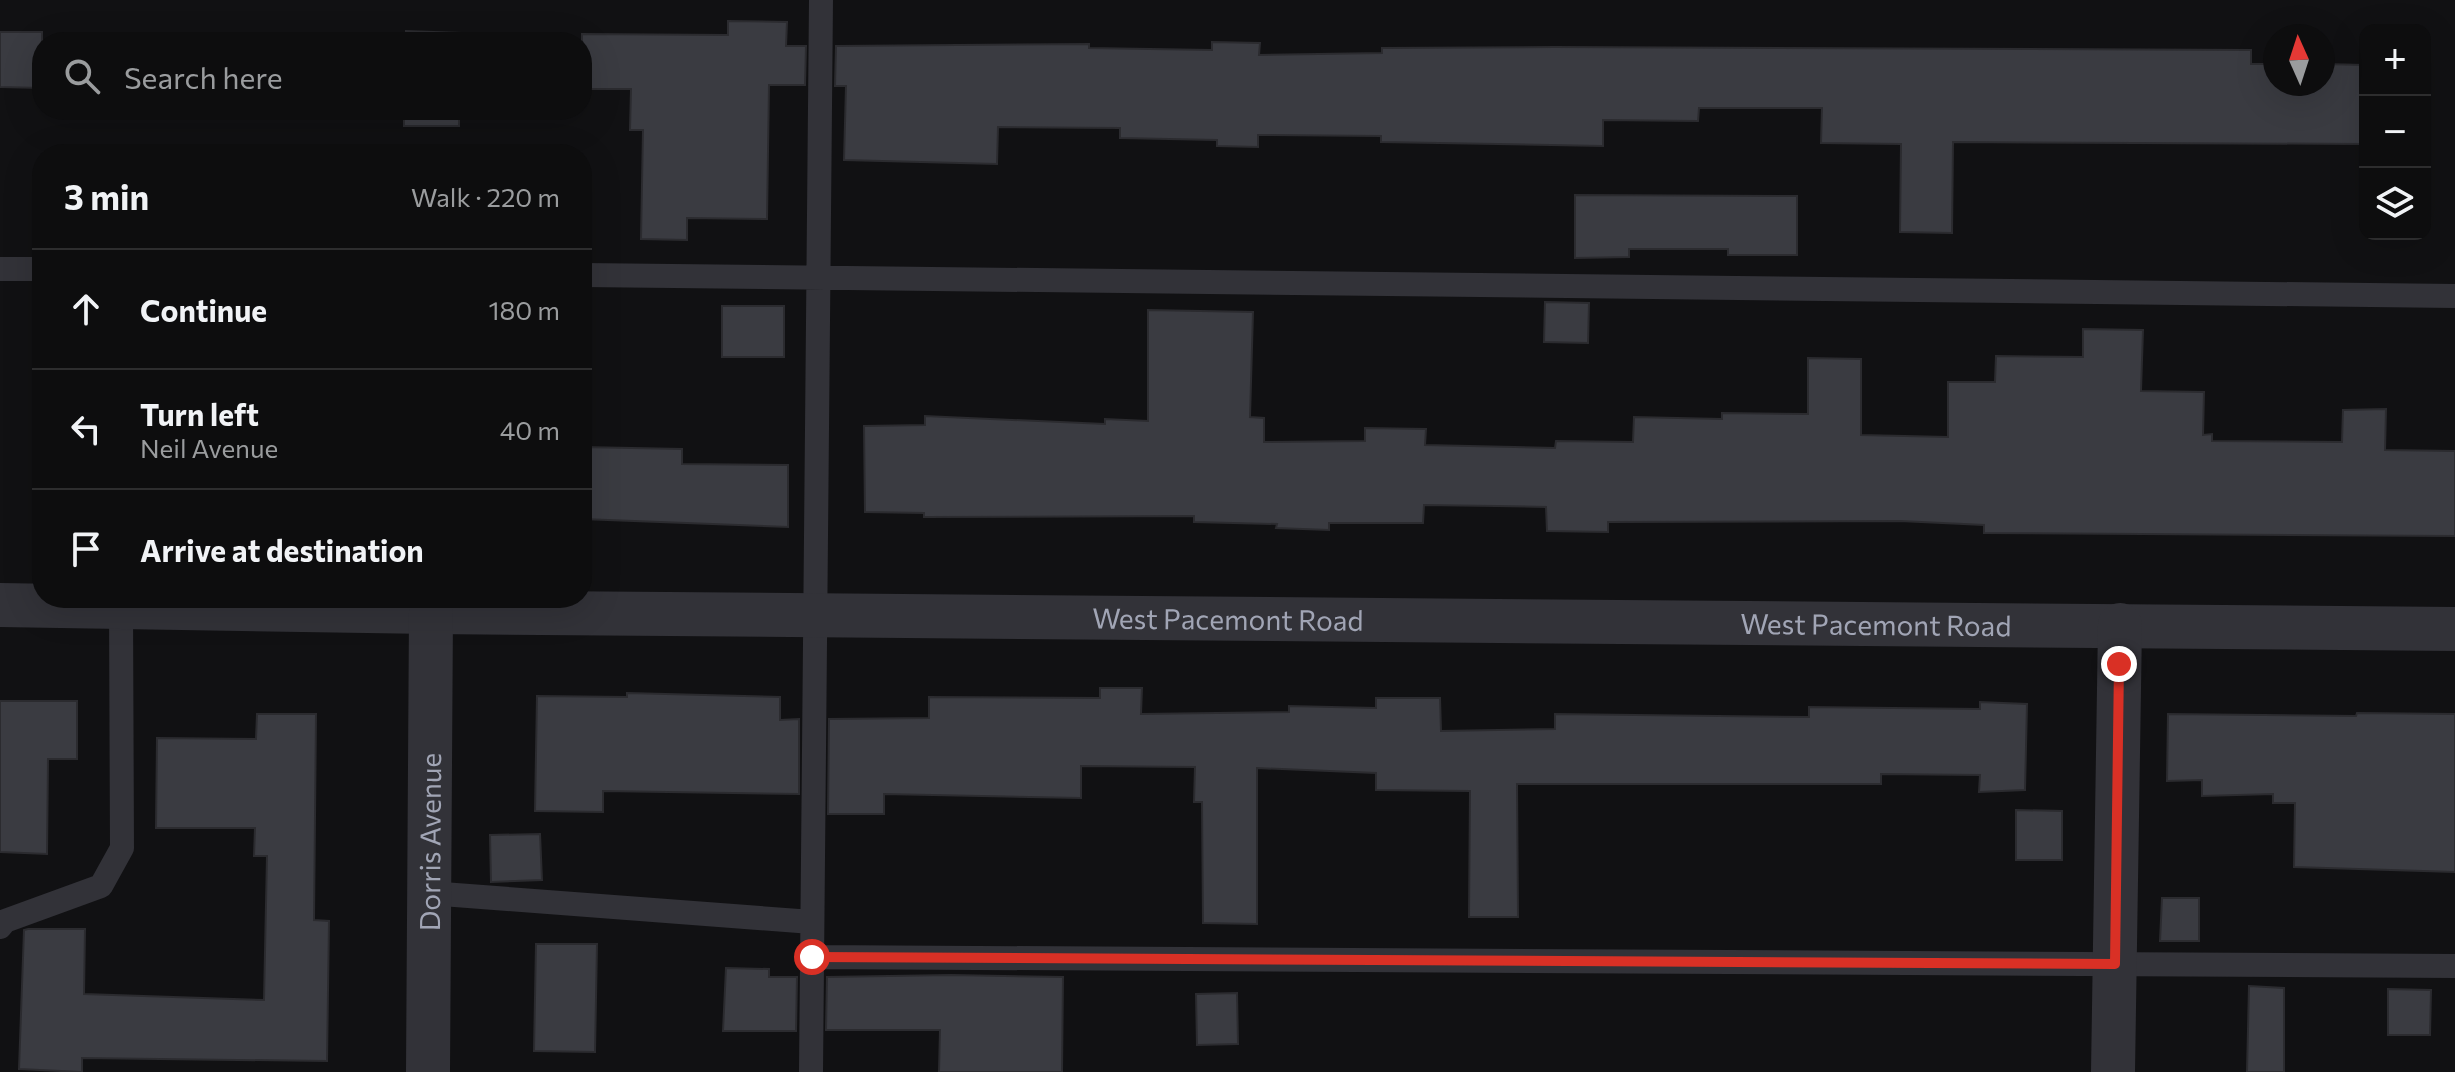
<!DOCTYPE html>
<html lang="en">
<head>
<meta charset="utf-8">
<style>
  :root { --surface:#0d0d0e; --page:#161617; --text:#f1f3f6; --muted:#9a9c9e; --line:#2d2d2e }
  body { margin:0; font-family:Commissioner,sans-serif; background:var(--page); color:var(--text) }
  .controls { position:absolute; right:24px; top:24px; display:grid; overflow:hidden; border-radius:16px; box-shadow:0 8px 32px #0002 }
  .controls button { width:72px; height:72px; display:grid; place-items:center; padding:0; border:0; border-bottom:2px solid var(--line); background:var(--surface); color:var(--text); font:40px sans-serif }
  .compass { position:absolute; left:2263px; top:24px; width:72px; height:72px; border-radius:50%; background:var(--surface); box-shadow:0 8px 32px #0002; rotate:357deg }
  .stop { position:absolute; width:24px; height:24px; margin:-18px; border:6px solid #d93025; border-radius:50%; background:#fff }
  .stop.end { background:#d93025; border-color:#fff; box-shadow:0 2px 8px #0008 }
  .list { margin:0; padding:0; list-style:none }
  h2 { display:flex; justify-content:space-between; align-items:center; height:104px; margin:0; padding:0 32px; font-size:34px }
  h2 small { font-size:26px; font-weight:400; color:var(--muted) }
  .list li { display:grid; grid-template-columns:52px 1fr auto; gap:24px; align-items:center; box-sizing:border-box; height:120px; padding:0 32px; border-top:2px solid var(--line) }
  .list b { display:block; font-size:30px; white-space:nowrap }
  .list p { margin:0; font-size:26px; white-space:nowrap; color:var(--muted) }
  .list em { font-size:26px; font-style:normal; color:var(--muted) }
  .icon { flex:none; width:44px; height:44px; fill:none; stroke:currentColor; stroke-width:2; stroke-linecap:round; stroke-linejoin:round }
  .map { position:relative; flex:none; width:2455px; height:1072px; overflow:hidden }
  .search { position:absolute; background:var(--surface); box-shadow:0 8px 32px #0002; left:32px; top:32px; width:560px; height:88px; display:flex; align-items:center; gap:20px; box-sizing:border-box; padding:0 28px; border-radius:32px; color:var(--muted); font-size:30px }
  .panel { position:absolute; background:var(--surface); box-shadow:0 8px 32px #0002; left:32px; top:144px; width:560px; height:464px; border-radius:32px }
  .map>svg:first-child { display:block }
  .building { fill:#3a3b41; stroke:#2b2b2f; stroke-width:2 }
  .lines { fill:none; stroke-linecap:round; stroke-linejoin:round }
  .lane { stroke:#323238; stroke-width:24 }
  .street { stroke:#323238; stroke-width:44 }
  .route { stroke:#d93025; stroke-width:10 }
  .labels { text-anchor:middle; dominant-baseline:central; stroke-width:6; stroke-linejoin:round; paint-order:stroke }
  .street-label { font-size:28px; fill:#a1a5b5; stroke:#0c0c0e }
</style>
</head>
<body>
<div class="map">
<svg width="2455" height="1072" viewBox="0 0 2455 1072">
  <rect width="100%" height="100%" fill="#111113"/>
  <path class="building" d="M 728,21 L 787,22 L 786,46 L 806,46 L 805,85 L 769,85 L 767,219 L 687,218 L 687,240 L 641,239 L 643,130 L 630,130 L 631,89 L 582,89 L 582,34 L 728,35 Z
    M 406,31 L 461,33 L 460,42 L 359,42 L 360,36 L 406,36 Z
    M 0,32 L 42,32 L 42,88 L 0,87 Z
    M 1212,42 L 1260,43 L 1259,55 L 1382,53 L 1382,48 L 1554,47 L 2251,50 L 2251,64 L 2275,64 L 2275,84 L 2323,84 L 2323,64 L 2365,65 L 2365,144 L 1953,142 L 1952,233 L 1900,232 L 1901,144 L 1821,143 L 1822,108 L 1699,108 L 1698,121 L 1603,120 L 1603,146 L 1381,142 L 1381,136 L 1258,135 L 1258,147 L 1217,146 L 1217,140 L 1120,138 L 1120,128 L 998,127 L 997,164 L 844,160 L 846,86 L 835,86 L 836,46 L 1089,44 L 1089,48 L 1212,50 Z
    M 357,110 L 459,110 L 459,126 L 404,126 L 404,118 L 364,118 L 365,111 Z
    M 1575,195 L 1797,196 L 1797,255 L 1728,255 L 1728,249 L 1629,249 L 1629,257 L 1575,258 Z
    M 1545,302 L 1589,303 L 1588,343 L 1544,342 Z
    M 722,306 L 784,306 L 784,357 L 722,357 Z
    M 1148,310 L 1253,312 L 1250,417 L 1264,418 L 1264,442 L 1365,441 L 1365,428 L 1426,429 L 1425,445 L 1555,448 L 1556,441 L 1633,442 L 1634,417 L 1722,419 L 1722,413 L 1808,414 L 1808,358 L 1861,359 L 1861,435 L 1948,437 L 1948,382 L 1995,382 L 1996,356 L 2083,357 L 2083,329 L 2143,330 L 2141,391 L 2204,392 L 2203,435 L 2212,434 L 2212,441 L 2342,442 L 2343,410 L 2386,409 L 2385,450 L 2455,451 L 2455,536 L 1984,533 L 1984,525 L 1900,521 L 1608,522 L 1608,532 L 1547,531 L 1546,507 L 1496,506 L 1424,505 L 1423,523 L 1329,523 L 1329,530 L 1276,528 L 1277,524 L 1194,522 L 1194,516 L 924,517 L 924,513 L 865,512 L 864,426 L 925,425 L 925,416 L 1105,424 L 1105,419 L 1148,421 Z
    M 582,447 L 682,449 L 682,464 L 788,465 L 788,527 L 582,519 Z
    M 1100,688 L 1142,688 L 1141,714 L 1289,712 L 1289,706 L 1376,708 L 1376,698 L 1440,698 L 1441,731 L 1555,729 L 1555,714 L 1809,717 L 1809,707 L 1980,709 L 1980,702 L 2027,704 L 2025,790 L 1979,792 L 1980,775 L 1881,774 L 1881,784 L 1517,784 L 1518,917 L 1469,917 L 1470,791 L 1376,790 L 1376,773 L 1257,768 L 1257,924 L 1203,923 L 1202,802 L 1194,802 L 1195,767 L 1081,766 L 1081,798 L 884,794 L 884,814 L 828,814 L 829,719 L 929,718 L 929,697 L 1100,698 Z
    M 627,693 L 780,697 L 780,720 L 799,719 L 799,794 L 603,791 L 603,812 L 535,811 L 537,696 L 627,697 Z
    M 0,701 L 77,701 L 77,759 L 48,759 L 47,854 L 0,852 Z
    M 2357,713 L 2455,714 L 2455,872 L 2294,867 L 2295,803 L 2273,803 L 2273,794 L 2202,796 L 2202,780 L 2167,781 L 2168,714 L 2356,716 Z
    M 257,714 L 316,714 L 314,920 L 329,921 L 327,1061 L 82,1058 L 82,1072 L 19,1069 L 24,930 L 28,929 L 85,929 L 84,994 L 264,1000 L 267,856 L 254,856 L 255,828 L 156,828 L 157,738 L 256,739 Z
    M 2016,810 L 2062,811 L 2062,860 L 2016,860 Z
    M 540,834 L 542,880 L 491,882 L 490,835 Z
    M 2162,898 L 2199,898 L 2199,941 L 2160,941 Z
    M 536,944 L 597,944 L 595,1052 L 534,1051 Z
    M 726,968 L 769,969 L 769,977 L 797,977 L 796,1031 L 723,1031 Z
    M 951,975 L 1063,977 L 1062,1072 L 939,1072 L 940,1030 L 826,1030 L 827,977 Z
    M 2249,986 L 2284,988 L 2284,1072 L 2247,1072 Z
    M 2388,989 L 2431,990 L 2430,1035 L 2388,1035 Z
    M 1237,993 L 1238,1044 L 1197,1045 L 1196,994 Z"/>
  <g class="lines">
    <path class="lane" d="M 0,269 L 42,269
      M 582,275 L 2455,296
      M 429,893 L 812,922
      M 0,927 L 5,921 L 101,886 L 122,848 L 121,607
      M 812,957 L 2455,966
      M 811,1072 L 821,0"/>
    <g class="street">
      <path id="s1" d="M 0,605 L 431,612 L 2455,629"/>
      <path id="s2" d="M 428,1072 L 431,612"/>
      <path d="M 2113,1072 L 2120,625"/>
    </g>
  </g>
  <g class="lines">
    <path class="route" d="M 812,957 L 2115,964 L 2119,664"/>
  </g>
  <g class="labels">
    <g class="street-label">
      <text stroke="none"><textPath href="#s1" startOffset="1228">West Pacemont Road</textPath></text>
      <text stroke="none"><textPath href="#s1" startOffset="1876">West Pacemont Road</textPath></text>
      <text stroke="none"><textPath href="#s2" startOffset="230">Dorris Avenue</textPath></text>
    </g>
  </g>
</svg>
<div class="controls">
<button>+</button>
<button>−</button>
<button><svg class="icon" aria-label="layers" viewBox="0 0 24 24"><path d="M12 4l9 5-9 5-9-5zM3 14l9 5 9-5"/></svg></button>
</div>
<svg class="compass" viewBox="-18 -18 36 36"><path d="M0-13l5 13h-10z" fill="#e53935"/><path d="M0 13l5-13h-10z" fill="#9a9c9e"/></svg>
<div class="stop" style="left:812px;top:957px"></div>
<div class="stop end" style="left:2119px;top:664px"></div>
<div class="search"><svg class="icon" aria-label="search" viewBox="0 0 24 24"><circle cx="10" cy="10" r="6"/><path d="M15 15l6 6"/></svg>Search here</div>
<section class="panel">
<h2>3 min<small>Walk · 220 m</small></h2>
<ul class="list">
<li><svg class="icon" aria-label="ahead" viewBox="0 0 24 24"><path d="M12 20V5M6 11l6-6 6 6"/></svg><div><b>Continue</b></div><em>180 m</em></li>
<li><svg class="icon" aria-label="left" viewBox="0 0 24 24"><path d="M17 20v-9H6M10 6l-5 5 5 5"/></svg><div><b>Turn left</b><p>Neil Avenue</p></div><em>40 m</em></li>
<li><svg class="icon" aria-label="arrive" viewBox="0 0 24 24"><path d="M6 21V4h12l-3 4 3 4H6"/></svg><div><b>Arrive at destination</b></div></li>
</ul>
</section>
</div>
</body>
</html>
